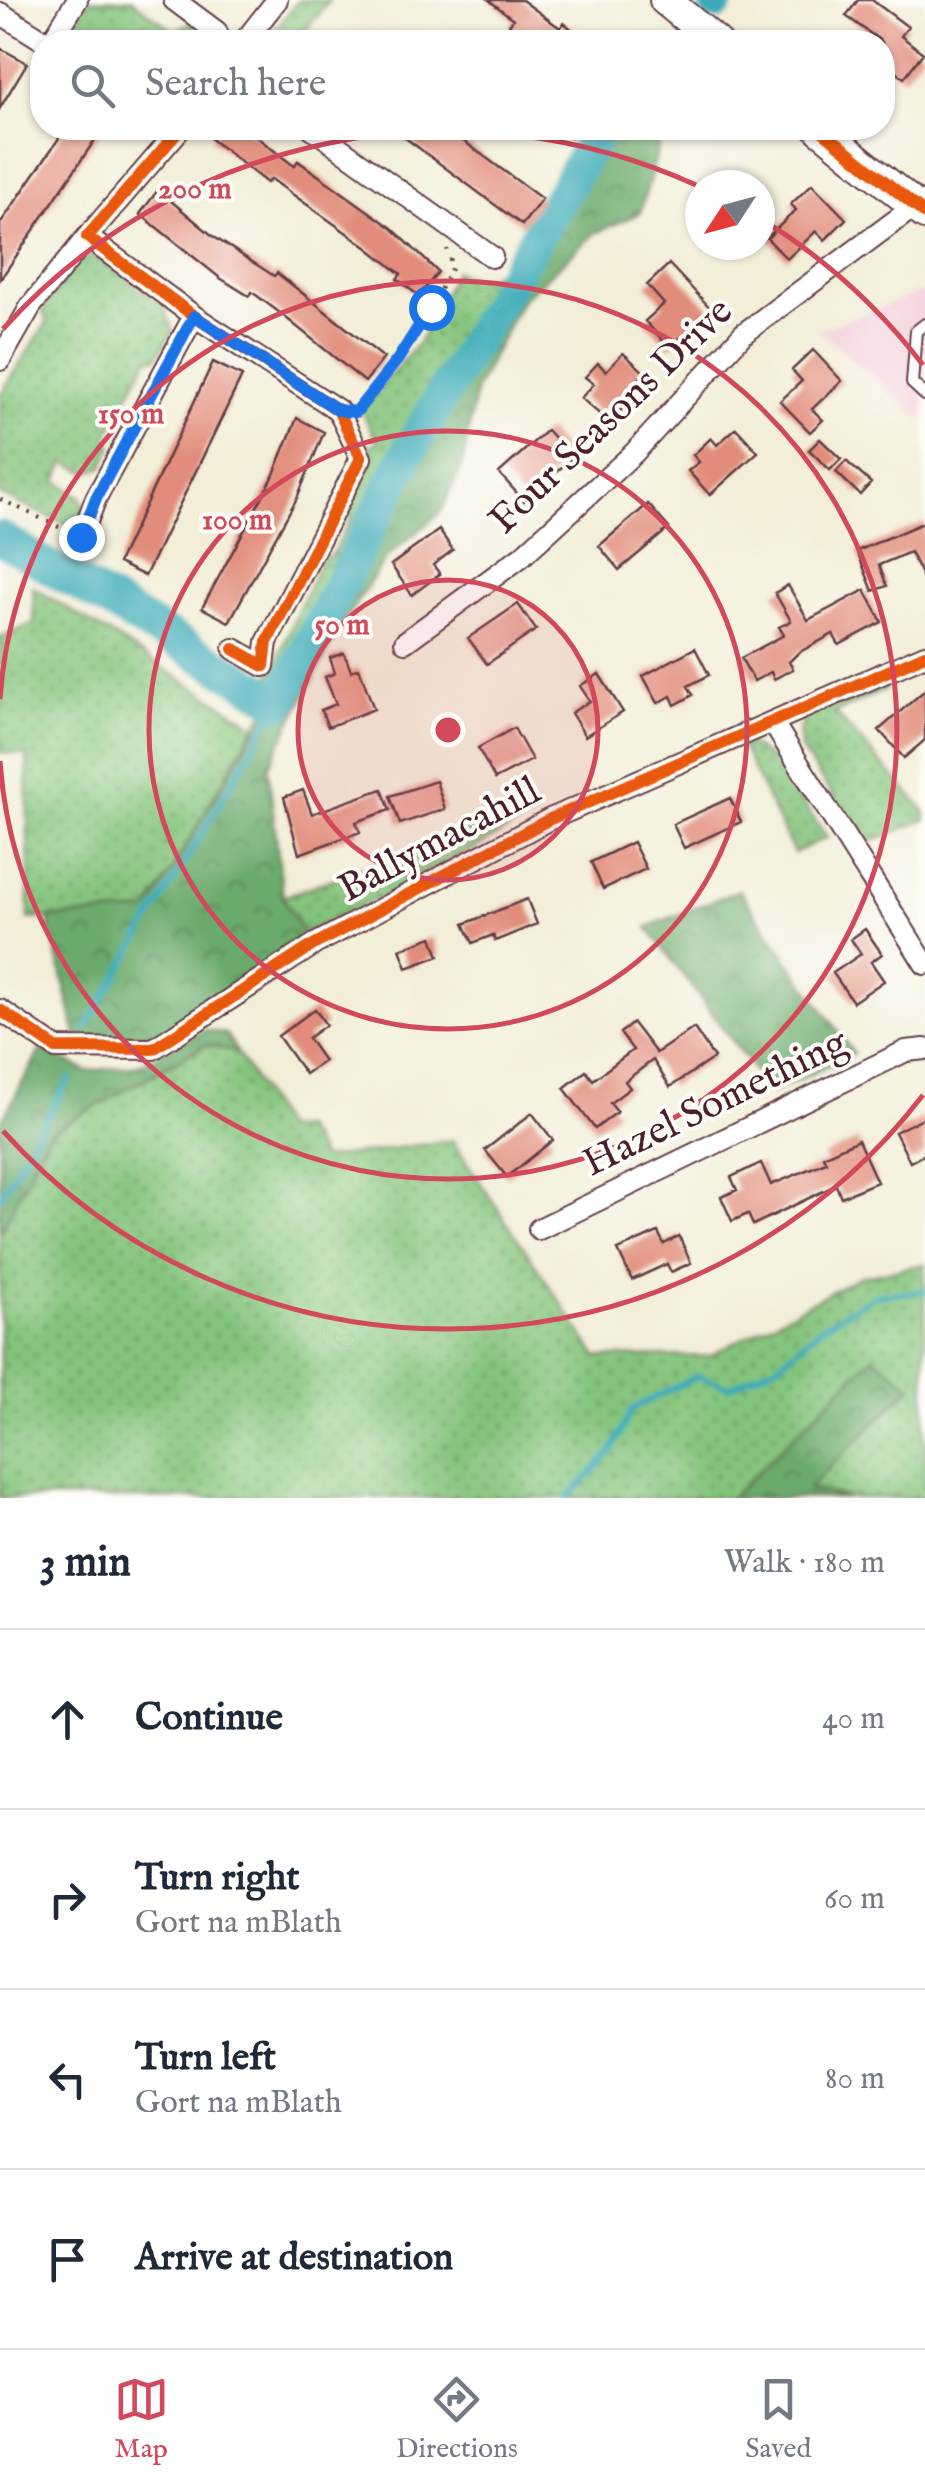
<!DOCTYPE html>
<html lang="en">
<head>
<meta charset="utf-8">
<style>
  :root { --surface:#fff; --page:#f6f6f7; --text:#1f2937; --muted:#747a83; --line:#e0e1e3; --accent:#d1495b }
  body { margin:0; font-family:"IM FELL English",serif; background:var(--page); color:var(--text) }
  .compass { position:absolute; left:685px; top:170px; width:90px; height:90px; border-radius:50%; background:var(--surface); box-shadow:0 2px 8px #0004; rotate:234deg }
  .stop { position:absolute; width:30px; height:30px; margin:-22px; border:8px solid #1a73e8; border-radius:50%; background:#fff }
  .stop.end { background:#1a73e8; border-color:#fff; box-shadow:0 2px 10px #0008 }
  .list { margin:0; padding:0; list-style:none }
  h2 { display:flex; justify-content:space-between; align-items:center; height:130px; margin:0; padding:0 40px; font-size:42px }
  h2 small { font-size:32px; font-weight:400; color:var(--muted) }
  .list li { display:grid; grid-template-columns:65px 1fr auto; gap:30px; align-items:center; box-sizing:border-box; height:180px; padding:0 40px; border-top:2px solid var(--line) }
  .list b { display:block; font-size:38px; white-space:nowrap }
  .list p { margin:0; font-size:32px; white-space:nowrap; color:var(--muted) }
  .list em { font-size:32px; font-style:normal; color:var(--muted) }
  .icon { flex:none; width:55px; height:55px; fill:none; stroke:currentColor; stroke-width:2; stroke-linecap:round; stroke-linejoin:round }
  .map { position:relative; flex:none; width:925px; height:1498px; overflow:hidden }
  .search { position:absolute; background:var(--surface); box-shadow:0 2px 8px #0004; left:30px; right:30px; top:30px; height:110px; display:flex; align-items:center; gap:25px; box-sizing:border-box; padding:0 35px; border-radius:40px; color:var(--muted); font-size:38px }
  .sheet { height:850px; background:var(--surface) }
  nav { display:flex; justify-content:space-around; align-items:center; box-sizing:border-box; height:140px; border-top:2px solid var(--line); background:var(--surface); font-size:28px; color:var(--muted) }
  nav a { display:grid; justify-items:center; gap:5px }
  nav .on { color:var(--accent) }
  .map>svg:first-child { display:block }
  .built { fill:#f4cfdc }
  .green { fill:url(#green-dots); stroke:#677254; stroke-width:2.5 }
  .forest { fill:url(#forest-crowns); stroke:#5a644c; stroke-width:2.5 }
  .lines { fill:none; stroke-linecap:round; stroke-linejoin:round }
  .stream { stroke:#3aaab8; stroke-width:6 }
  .river { stroke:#3aaab8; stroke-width:35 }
  .building { fill:#e28d7c }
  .lane-casing { stroke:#633e45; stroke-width:14 }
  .street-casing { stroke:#633e45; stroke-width:24 }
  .secondary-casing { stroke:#633e45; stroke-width:34 }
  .path { stroke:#633e45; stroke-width:4; stroke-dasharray:2.5 8; stroke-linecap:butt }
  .lane { stroke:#fff; stroke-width:10 }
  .street { stroke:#fff; stroke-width:20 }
  .secondary { stroke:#fff; stroke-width:30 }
  .cycleway-casing { stroke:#fdfcf7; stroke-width:19 }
  .cycleway { stroke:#e8590c; stroke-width:12 }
  .route { stroke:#1a73e8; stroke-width:12 }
  .ring { fill:none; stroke:#d1495b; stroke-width:5 }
  .labels { text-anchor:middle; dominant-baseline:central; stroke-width:8; stroke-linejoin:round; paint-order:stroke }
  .street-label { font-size:40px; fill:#4a1f2b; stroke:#fdfcf7 }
  .centre { fill:#d1495b; stroke:#fdfcf7; stroke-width:5 }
  .ring-label { font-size:30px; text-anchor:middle; font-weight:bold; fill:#d1495b; stroke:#fdfcf7; stroke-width:8; stroke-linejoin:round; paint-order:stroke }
</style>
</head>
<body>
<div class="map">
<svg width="925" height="1498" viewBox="0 0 925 1498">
  <defs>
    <pattern id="green-dots" width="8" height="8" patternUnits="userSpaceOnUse" patternTransform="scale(2.5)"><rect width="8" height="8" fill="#84c47c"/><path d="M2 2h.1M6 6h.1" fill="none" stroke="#6e9f66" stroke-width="1.8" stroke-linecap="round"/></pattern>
    <pattern id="forest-crowns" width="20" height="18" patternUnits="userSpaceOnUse" patternTransform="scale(2.5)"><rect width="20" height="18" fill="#6baa6c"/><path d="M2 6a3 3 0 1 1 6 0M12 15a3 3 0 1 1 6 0" fill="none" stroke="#5a8a59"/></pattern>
  </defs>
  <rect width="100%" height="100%" fill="#fdfcf7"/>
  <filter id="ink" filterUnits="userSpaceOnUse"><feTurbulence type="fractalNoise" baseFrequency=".01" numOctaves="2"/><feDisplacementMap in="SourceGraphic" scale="20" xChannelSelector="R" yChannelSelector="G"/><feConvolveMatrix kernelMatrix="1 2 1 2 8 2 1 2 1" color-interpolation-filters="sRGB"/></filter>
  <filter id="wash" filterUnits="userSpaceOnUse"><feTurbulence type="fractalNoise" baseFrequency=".0048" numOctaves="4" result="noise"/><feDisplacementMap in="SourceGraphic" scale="40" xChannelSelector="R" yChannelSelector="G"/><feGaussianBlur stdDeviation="2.25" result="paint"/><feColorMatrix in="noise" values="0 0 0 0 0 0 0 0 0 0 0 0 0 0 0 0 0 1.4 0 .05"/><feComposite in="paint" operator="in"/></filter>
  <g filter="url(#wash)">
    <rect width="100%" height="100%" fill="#f2eed8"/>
    <path class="built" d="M 925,291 L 925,422 L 818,330 Z"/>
    <path class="green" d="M 89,0 L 132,0 L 174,31 L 193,22 L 201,42 L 87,42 L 79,37 L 75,23 Z
      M 299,0 L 330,0 L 297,42 L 264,42 Z
      M 511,247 L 522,249 L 272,687 L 215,653 L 218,650 L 270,676 L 321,558 L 331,556 L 351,518 L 345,509 L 370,465 L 370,445 L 378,443 L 361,410 L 419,342 L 455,271 C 483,287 500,277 511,247 Z
      M 88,256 L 100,259 L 164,307 L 173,331 L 156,358 L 148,358 L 107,436 L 112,447 L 103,467 L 88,473 L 65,462 L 57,481 L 82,498 L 84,510 L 72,527 L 0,495 L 0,395 L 48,321 L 42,311 L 76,262 Z
      M 33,587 L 255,725 L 148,912 L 29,919 L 27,755 L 0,752 L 0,638 L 34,623 Z
      M 885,683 L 886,689 L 835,713 L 925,811 L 925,820 L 867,843 L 801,750 L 799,729 L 807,717 Z
      M 749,744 L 773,761 L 827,837 L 794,853 L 742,747 Z
      M 531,806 L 534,815 L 433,872 L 303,933 L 283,897 Z
      M 206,1045 L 237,1052 L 284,1129 L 303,1128 L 323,1159 L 452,1140 L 597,1357 L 709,1356 L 859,1277 L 925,1264 L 925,1498 L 849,1498 L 808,1488 L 912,1387 L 873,1357 L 731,1498 L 0,1498 L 0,1233 L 50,1132 Z"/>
    <path class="forest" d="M 588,128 L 664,128 L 640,213 L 595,233 L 522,299 L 476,389 L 463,463 L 441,512 L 386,558 L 340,628 L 268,767 L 283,897 L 303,933 C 241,982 161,1063 77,1037 L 48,918 L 148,911 L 277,691 Z
      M 739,890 L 854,1054 L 771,1093 L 647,927 Z
      M 204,1030 L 226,1034 L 237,1052 L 205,1045 L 50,1132 L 0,1233 L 0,1123 L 41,1049 L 87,1071 L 139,1065 Z
      M 873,1357 L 912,1386 L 809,1488 L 849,1498 L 731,1498 Z"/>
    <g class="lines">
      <path class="stream" d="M 86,1028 L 280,702
        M 0,1197 L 70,1078
        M 568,1498 L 612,1451 L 632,1409 L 698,1376 L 729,1387 L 779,1364 L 821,1327 L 875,1295 L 925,1291"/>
      <path class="river" d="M 716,3 L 717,0
        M 0,538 L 280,702 L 409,451 L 601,128"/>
    </g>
    <g id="blocks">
      <path class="building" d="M 489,0 L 522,0 L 560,28 L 564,23 L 588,42 L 532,42 L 509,25 L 513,19 Z
        M 858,0 L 872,0 L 908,27 L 901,36 L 923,53 L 904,78 L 882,61 L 882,42 L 846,16 Z
        M 0,48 L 27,63 L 0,108 Z
        M 66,128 L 103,128 L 0,280 L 0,224 Z
        M 220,128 L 245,128 L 294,166 L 298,161 L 392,228 L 438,272 L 419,296 L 397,279 L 401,274 L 368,248 L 271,179 L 267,183 L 211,139 Z
        M 392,128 L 446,128 L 542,199 L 522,225 Z
        M 812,184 L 846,219 L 825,240 L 816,231 L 787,259 L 767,238 L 796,210 L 791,204 Z
        M 158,190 L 214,237 L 274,276 L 277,273 L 384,358 L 365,382 L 280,313 L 252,292 L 249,296 L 220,278 L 140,214 Z
        M 669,264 L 714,312 L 669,347 L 645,321 L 664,304 L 647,285 Z
        M 813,350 L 842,381 L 812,409 L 823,420 L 810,432 L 780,401 L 802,381 L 792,370 Z
        M 623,353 L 645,373 L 627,393 L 632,398 L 617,414 L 612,409 L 604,418 L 581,398 L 594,384 L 585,377 L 598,363 L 606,371 Z
        M 213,362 L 242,376 L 145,576 L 118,563 Z
        M 297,418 L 324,432 L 297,498 L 229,622 L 202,608 L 272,479 Z
        M 736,428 L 758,452 L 710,495 L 688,471 L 699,462 L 693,455 L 711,438 L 717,445 Z
        M 547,430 L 572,458 L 524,501 L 499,473 Z
        M 820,439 L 841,459 L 830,470 L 809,450 Z
        M 846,461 L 871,483 L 860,495 L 836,472 Z
        M 648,504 L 669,528 L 619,570 L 599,546 Z
        M 925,522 L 925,582 L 910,552 L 879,565 L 887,586 L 873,591 L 857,551 Z
        M 439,530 L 453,550 L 433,565 L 440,574 L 412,595 L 391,565 Z
        M 788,585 L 808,620 L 865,590 L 882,622 L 839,645 L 833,634 L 798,653 L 789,662 L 793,669 L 774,679 L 771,672 L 754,681 L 741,658 L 784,635 L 779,627 L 791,621 L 775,593 Z
        M 518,604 L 536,630 L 487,664 L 468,638 Z
        M 695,648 L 709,675 L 688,686 L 693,695 L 675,705 L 671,696 L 658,703 L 643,676 Z
        M 344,653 L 351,671 L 359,668 L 374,709 L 328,727 L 321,710 L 336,704 L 325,677 L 335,673 L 330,658 Z
        M 599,674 L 623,712 L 585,736 L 571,713 L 590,701 L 580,686 Z
        M 925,690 L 925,740 L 904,758 L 879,730 Z
        M 514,728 L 532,760 L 495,779 L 478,748 Z
        M 436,781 L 445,809 L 400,824 L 390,796 Z
        M 382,789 L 390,810 L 356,822 L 360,832 L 299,854 L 284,797 L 303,790 L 312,814 Z
        M 730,798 L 741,822 L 684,848 L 673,824 Z
        M 633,842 L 646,869 L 603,889 L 591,862 Z
        M 527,899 L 537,924 L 495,941 L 493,935 L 473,943 L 464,924 Z
        M 865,929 L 882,954 L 871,962 L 884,981 L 853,1002 L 833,973 L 861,954 L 851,939 Z
        M 432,937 L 439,956 L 407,968 L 400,949 Z
        M 315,1009 L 326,1025 L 308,1038 L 324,1061 L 305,1074 L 278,1036 Z
        M 633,1023 L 656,1053 L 694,1028 L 714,1058 L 670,1087 L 653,1060 L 625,1081 L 630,1088 L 610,1103 L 617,1112 L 595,1129 L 564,1088 L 586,1071 L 593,1080 L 633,1050 L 620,1033 Z
        M 532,1113 L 553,1140 L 507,1177 L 485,1150 Z
        M 925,1117 L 925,1154 L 910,1162 L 895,1132 Z
        M 858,1140 L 877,1182 L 841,1197 L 836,1185 L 753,1225 L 748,1214 L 732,1221 L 721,1197 L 737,1190 L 731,1177 L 761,1163 L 771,1185 L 826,1162 L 823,1156 Z
        M 658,1232 L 664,1244 L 679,1236 L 691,1263 L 671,1272 L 667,1264 L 632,1280 L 618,1250 Z"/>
    </g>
  </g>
  <g filter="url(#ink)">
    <use href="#blocks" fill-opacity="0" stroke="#633e45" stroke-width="2.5"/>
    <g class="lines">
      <g class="lane-casing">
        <path id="lane" d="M 925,324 L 916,331 L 912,383 L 925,395"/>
      </g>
      <g class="street-casing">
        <path id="street" d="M 174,0 L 217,32 L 211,42
          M 0,13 L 46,42
          M 51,42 L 77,0
          M 244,42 L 277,0
          M 181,128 L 87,237 L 194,316 L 338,410 L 361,458 L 267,642 L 264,666 L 234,649
          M 312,128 L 492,257
          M 0,360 L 31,306 L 87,237
          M 81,537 L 96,498 L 194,316
          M 405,642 L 522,556 L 634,453 L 743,334 L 915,206
          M 773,723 L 925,964
          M 0,1010 L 56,1048 L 153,1049 L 315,944 L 548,820 L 925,655
          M 539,1229 L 906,1051 L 925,1049"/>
      </g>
      <g class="secondary-casing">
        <path id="secondary" d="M 665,0 L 716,42
          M 819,128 L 925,214"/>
      </g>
      <path class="path" d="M 357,410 C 394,365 425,319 452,267 L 447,249
        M 0,499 L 63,529"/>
      <use href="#lane" class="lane"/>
      <use href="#street" class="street"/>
      <use href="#secondary" class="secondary"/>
      <g class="cycleway-casing">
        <path id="cycleway" d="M 181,128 L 87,237 L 194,316 L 338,410 L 361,458 L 267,642 L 264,666 L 234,649
          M 819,128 L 925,214
          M 0,1010 L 56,1048 L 153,1049 L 315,944 L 548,820 L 925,655"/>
      </g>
      <use href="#cycleway" class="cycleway"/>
    </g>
  </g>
  <g class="lines" filter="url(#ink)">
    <path class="route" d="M 81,537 L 96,498 L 194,316 L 338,410 L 356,412 L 398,359 L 431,307"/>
  </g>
  <circle cx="448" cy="730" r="150" fill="#d1495b" fill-opacity=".12"/>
  <g class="ring">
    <circle cx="448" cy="730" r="150"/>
    <circle cx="448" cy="730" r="299"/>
    <path d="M0 699A449 449 0 1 1 0 761"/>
    <path d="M923 1095A599 599 0 0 1 3 1131M3 329A599 599 0 0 1 696 185M761 219A599 599 0 0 1 923 365"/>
  </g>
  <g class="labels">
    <g class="street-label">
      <text transform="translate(612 417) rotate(-44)">Four Seasons Drive</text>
      <text transform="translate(440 841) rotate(-28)">Ballymacahill</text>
      <text transform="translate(716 1104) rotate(-26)">Hazel Something</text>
    </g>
  </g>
  <circle cx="448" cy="730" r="15" class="centre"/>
  <g class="ring-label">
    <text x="195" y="198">200 m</text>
    <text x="131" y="423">150 m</text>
    <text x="237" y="529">100 m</text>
    <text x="342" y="634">50 m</text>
  </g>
</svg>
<svg class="compass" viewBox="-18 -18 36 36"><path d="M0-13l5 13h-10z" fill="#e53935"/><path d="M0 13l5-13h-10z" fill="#747a83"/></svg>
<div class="stop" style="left:431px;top:307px"></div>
<div class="stop end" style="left:81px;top:537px"></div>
<div class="search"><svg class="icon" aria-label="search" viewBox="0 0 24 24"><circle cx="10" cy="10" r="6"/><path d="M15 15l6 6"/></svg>Search here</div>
</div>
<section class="sheet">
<h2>3 min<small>Walk · 180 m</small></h2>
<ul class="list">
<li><svg class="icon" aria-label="ahead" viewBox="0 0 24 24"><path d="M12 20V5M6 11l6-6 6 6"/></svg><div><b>Continue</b></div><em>40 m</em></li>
<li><svg class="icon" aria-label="right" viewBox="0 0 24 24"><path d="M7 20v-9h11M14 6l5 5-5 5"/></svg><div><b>Turn right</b><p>Gort na mBlath</p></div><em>60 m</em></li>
<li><svg class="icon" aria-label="left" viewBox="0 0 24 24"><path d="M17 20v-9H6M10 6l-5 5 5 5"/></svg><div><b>Turn left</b><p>Gort na mBlath</p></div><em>80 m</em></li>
<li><svg class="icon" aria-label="arrive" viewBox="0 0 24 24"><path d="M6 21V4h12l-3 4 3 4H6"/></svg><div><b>Arrive at destination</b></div></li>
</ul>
</section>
<nav>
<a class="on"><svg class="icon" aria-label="map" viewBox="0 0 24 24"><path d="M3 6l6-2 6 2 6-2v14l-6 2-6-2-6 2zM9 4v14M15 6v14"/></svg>Map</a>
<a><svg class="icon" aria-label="directions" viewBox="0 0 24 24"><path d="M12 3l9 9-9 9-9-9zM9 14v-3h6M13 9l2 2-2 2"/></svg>Directions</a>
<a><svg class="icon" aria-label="saved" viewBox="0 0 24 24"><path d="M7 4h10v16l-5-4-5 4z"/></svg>Saved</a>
</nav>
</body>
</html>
